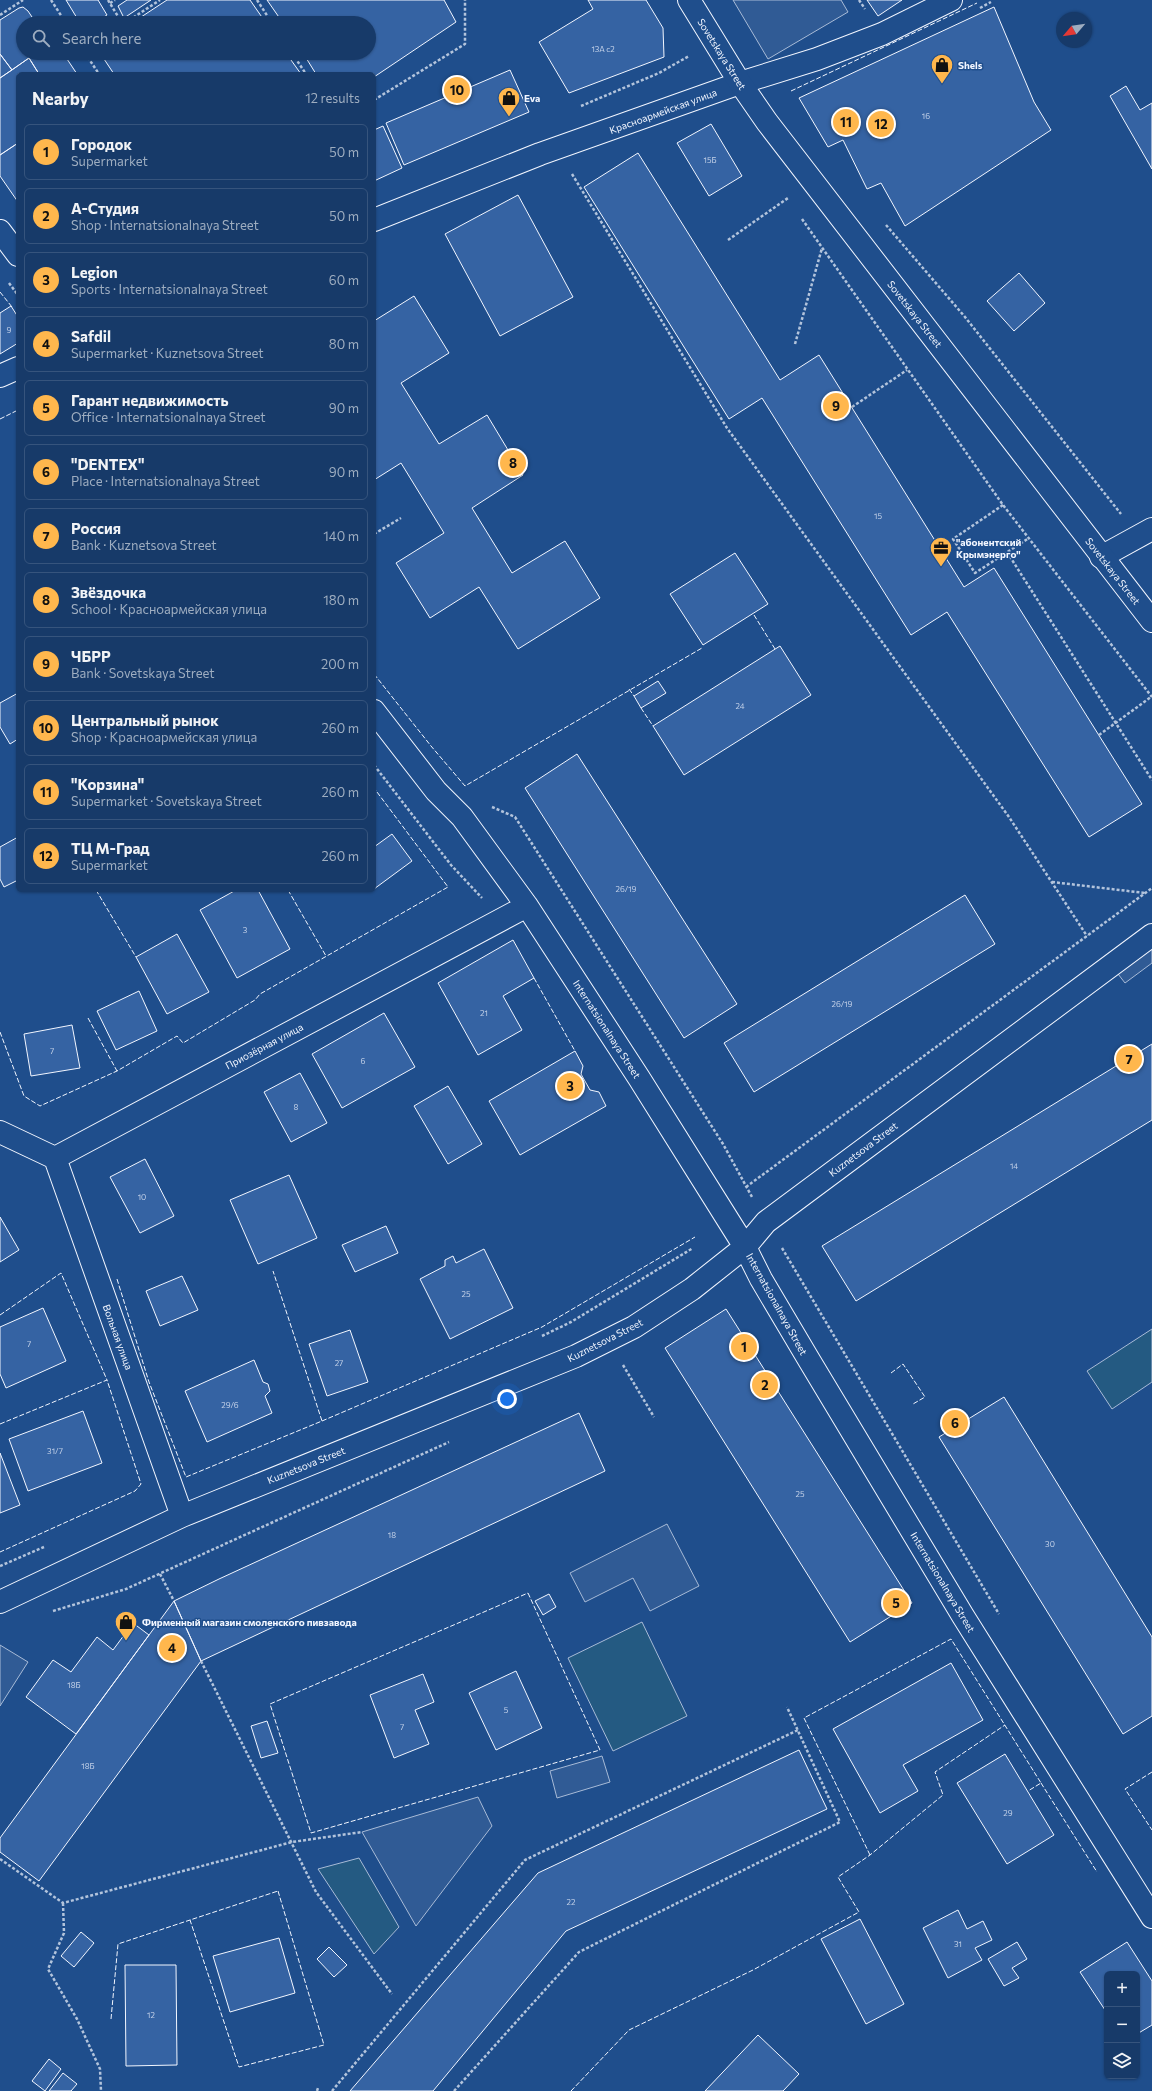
<!DOCTYPE html>
<html lang="en">
<head>
<meta charset="utf-8">
<style>
  :root { --surface:#173a69; --page:#20416f; --text:#f1f3f6; --muted:#9eadc0; --line:#36547d; --accent:#ffb74d }
  body { margin:0; font-family:Commissioner,sans-serif; background:var(--page); color:var(--text) }
  .controls { position:absolute; right:12px; bottom:12px; display:grid; overflow:hidden; border-radius:6px; box-shadow:0 1px 3px #0004 }
  .controls button { width:36px; height:36px; display:grid; place-items:center; padding:0; border:0; border-bottom:1px solid var(--line); background:var(--surface); color:var(--text); font:20px sans-serif }
  .compass { position:absolute; left:1056px; top:12px; width:36px; height:36px; border-radius:50%; background:var(--surface); box-shadow:0 1px 3px #0004; rotate:241deg }
  .you { position:absolute; left:507px; top:1399px; width:14px; height:14px; margin:-10px; border:3px solid #fff; border-radius:50%; background:#1a73e8; box-shadow:0 0 0 6px #1a73e833 }
  .badge { display:grid; place-items:center; width:26px; height:26px; border-radius:50%; background:var(--accent); color:#111; font-size:13px; font-weight:700 }
  .pin { position:absolute; translate:-50% -50%; border:2px solid #fff; box-shadow:0 1px 4px #0006 }
  .list { margin:0; padding:0; list-style:none }
  h2 { display:flex; justify-content:space-between; align-items:center; height:52px; margin:0; padding:0 16px; font-size:17px }
  h2 small { font-size:13px; font-weight:400; color:var(--muted) }
  .list li { display:grid; grid-template-columns:26px 1fr auto; gap:12px; align-items:center; box-sizing:border-box; height:56px; margin:0 8px 8px; padding:0 8px; border:1px solid var(--line); border-radius:6px }
  .list b { display:block; font-size:15px; white-space:nowrap }
  .list p { margin:0; font-size:13px; white-space:nowrap; color:var(--muted) }
  .list em { font-size:13px; font-style:normal; color:var(--muted) }
  .icon { flex:none; width:22px; height:22px; fill:none; stroke:currentColor; stroke-width:2; stroke-linecap:round; stroke-linejoin:round }
  .map { position:relative; flex:none; width:1152px; height:2091px; overflow:hidden }
  .search { position:absolute; background:var(--surface); box-shadow:0 1px 3px #0004; left:16px; top:16px; width:360px; height:44px; display:flex; align-items:center; gap:10px; box-sizing:border-box; padding:0 14px; border-radius:22px; color:var(--muted); font-size:15px }
  .panel { position:absolute; background:var(--surface); box-shadow:0 1px 3px #0004; left:16px; top:72px; width:360px; height:820px; border-radius:6px }
  .map>svg:first-child { display:block }
  .green { fill:#245a82; stroke:#a8bbd7 }
  .parking { fill:#305b95; stroke:#a8bbd7 }
  .building { fill:#3563a3; stroke:#f2f6ff }
  .lines { fill:none; stroke-linecap:round; stroke-linejoin:round }
  .minor-casing { stroke:#f2f6ff; stroke-width:24 }
  .tertiary-casing { stroke:#f2f6ff; stroke-width:24 }
  .path { stroke:#b3c4dc; stroke-width:2.5; stroke-dasharray:3 2; stroke-linecap:butt }
  .minor { stroke:#1f4e8c; stroke-width:22 }
  .tertiary { stroke:#1f4e8c; stroke-width:22 }
  .fence { stroke:#f2f6ff; stroke-width:1; stroke-dasharray:5 2; stroke-linecap:butt }
  .labels { text-anchor:middle; dominant-baseline:central; stroke-width:3; stroke-linejoin:round; paint-order:stroke }
  .number-label { font-size:8px; fill:#c3d1e8 }
  .street-label { font-size:10px; fill:#f2f6ff; stroke:#1f4e8c }
  .poi-label { font-size:10px; font-weight:bold; fill:#f2f6ff; stroke:#1f4e8c; text-anchor:start }
</style>
</head>
<body>
<div class="map">
<svg width="1152" height="2091" viewBox="0 0 1152 2091">
  <rect width="100%" height="100%" fill="#1f4e8c"/>
  <path class="green" d="M 1152,1329 L 1152,1382 L 1112,1409 L 1087,1371 Z
    M 642,1622 L 687,1716 L 613,1751 L 568,1658 Z
    M 359,1858 L 399,1927 L 374,1954 L 318,1869 Z"/>
  <path class="parking" d="M 733,0 L 841,0 L 848,12 L 768,59 Z
    M 1152,943 L 1152,963 L 1125,983 L 1115,970 Z
    M 667,1524 L 699,1586 L 650,1611 L 633,1578 L 585,1602 L 570,1573 Z
    M 0,1645 L 28,1662 L 0,1706 Z
    M 602,1756 L 610,1782 L 557,1798 L 550,1771 Z
    M 478,1797 L 492,1826 L 416,1926 L 362,1832 Z"/>
  <path class="building" d="M 66,0 L 98,0 L 107,15 L 94,23 L 80,23 Z
    M 127,0 L 151,0 L 124,18 L 118,6 Z
    M 167,0 L 250,0 L 266,23 L 132,23 Z
    M 267,0 L 444,0 L 456,22 L 374,77 L 374,74 L 316,74 L 303,53 L 369,53 L 369,23 L 283,23 Z
    M 588,0 L 646,0 L 663,28 L 664,57 L 569,93 L 539,42 L 593,9 Z
    M 867,0 L 902,0 L 878,16 Z
    M 23,7 L 28,11 L 36,23 L 23,23 L 23,53 L 36,53 L 12,70 L 0,54 L 0,20 L 19,8 Z
    M 994,7 L 1034,102 L 1051,130 L 905,226 L 881,183 L 867,189 L 843,140 L 828,147 L 799,98 Z
    M 36,53 L 63,53 L 77,74 L 39,74 L 29,58 Z
    M 100,53 L 286,53 L 301,74 L 114,74 Z
    M 0,54 L 12,70 L 0,78 Z
    M 29,58 L 39,74 L 18,74 L 18,143 L 0,155 L 0,78 Z
    M 510,70 L 529,112 L 404,165 L 386,123 Z
    M 1126,86 L 1140,110 L 1152,103 L 1152,169 L 1110,96 Z
    M 711,124 L 742,176 L 709,196 L 677,143 Z
    M 383,126 L 402,168 L 374,181 L 374,130 Z
    M 18,143 L 18,202 L 0,176 L 0,155 Z
    M 638,153 L 780,380 L 819,355 L 964,587 L 994,568 L 1142,804 L 1089,837 L 947,612 L 911,635 L 762,398 L 729,419 L 584,187 Z
    M 518,195 L 573,297 L 500,336 L 445,234 Z
    M 1019,273 L 1045,303 L 1014,331 L 987,301 Z
    M 414,296 L 449,353 L 401,383 L 439,444 L 487,415 L 523,475 L 472,508 L 512,573 L 565,541 L 600,598 L 518,649 L 479,587 L 430,618 L 396,563 L 444,533 L 401,463 L 374,480 L 374,321 Z
    M 11,306 L 18,317 L 18,343 L 0,354 L 0,313 Z
    M 735,553 L 768,604 L 703,645 L 670,594 Z
    M 780,646 L 811,695 L 684,775 L 653,726 Z
    M 658,681 L 666,693 L 641,708 L 634,696 Z
    M 18,693 L 18,739 L 10,744 L 0,727 L 0,703 Z
    M 577,754 L 737,1004 L 684,1038 L 525,788 Z
    M 392,834 L 412,861 L 374,889 L 374,847 Z
    M 18,837 L 18,880 L 4,887 L 0,879 L 0,847 Z
    M 236,890 L 258,890 L 290,949 L 237,978 L 200,910 Z
    M 965,895 L 995,944 L 754,1092 L 724,1043 Z
    M 177,934 L 209,992 L 167,1014 L 136,957 Z
    M 513,940 L 534,978 L 503,996 L 522,1030 L 478,1055 L 438,983 Z
    M 139,991 L 157,1031 L 116,1050 L 97,1011 Z
    M 384,1013 L 415,1067 L 342,1108 L 312,1054 Z
    M 72,1025 L 80,1068 L 31,1076 L 24,1034 Z
    M 1152,1044 L 1152,1120 L 856,1301 L 822,1246 Z
    M 575,1051 L 583,1066 L 581,1074 L 590,1090 L 599,1092 L 606,1106 L 520,1155 L 489,1101 Z
    M 300,1073 L 327,1123 L 291,1142 L 264,1092 Z
    M 448,1086 L 482,1144 L 448,1164 L 414,1106 Z
    M 145,1159 L 174,1216 L 140,1233 L 110,1177 Z
    M 289,1175 L 317,1238 L 258,1264 L 230,1200 Z
    M 0,1217 L 19,1250 L 0,1262 Z
    M 386,1226 L 398,1253 L 355,1272 L 342,1245 Z
    M 484,1249 L 513,1308 L 450,1339 L 420,1279 L 445,1266 L 445,1260 L 453,1256 L 456,1263 Z
    M 182,1276 L 198,1310 L 160,1326 L 146,1291 Z
    M 43,1308 L 66,1361 L 6,1388 L 0,1374 L 0,1327 Z
    M 726,1309 L 912,1603 L 850,1642 L 665,1348 Z
    M 350,1330 L 368,1382 L 327,1396 L 309,1344 Z
    M 254,1360 L 263,1382 L 268,1384 L 270,1391 L 265,1396 L 272,1413 L 207,1442 L 185,1391 Z
    M 1004,1397 L 1152,1637 L 1152,1716 L 1123,1734 L 939,1437 Z
    M 83,1411 L 102,1463 L 28,1491 L 9,1439 Z
    M 579,1413 L 605,1471 L 201,1661 L 174,1601 L 219,1579 Z
    M 961,1414 L 966,1421 L 949,1431 L 945,1425 Z
    M 0,1453 L 20,1505 L 0,1513 Z
    M 549,1594 L 556,1607 L 543,1615 L 535,1601 Z
    M 174,1601 L 201,1661 L 39,1881 L 0,1852 L 0,1838 Z
    M 133,1623 L 149,1635 L 76,1734 L 26,1697 L 53,1660 L 71,1672 L 97,1637 L 113,1650 Z
    M 951,1663 L 983,1720 L 903,1765 L 918,1791 L 880,1813 L 833,1729 Z
    M 516,1671 L 542,1728 L 496,1750 L 469,1693 Z
    M 423,1674 L 434,1702 L 415,1710 L 429,1744 L 394,1758 L 370,1695 Z
    M 267,1721 L 278,1753 L 261,1758 L 251,1726 Z
    M 799,1750 L 827,1809 L 566,1931 L 433,2091 L 350,2091 L 538,1873 Z
    M 1005,1754 L 1054,1835 L 1007,1864 L 957,1783 Z
    M 958,1910 L 967,1929 L 983,1921 L 992,1940 L 975,1948 L 982,1960 L 948,1978 L 923,1928 Z
    M 860,1919 L 904,2004 L 866,2024 L 821,1939 Z
    M 81,1932 L 94,1943 L 74,1967 L 61,1956 Z
    M 279,1938 L 295,1993 L 230,2012 L 213,1956 Z
    M 1017,1942 L 1027,1959 L 1012,1968 L 1019,1978 L 1004,1986 L 988,1959 Z
    M 1127,1942 L 1152,1981 L 1152,2025 L 1137,2034 L 1137,1974 L 1107,1974 L 1107,2013 L 1080,1972 Z
    M 329,1947 L 347,1965 L 334,1977 L 317,1959 Z
    M 125,1965 L 176,1965 L 177,2065 L 126,2066 Z
    M 758,2035 L 799,2074 L 783,2091 L 705,2091 Z
    M 49,2059 L 61,2069 L 45,2091 L 32,2081 Z
    M 63,2073 L 77,2084 L 71,2091 L 49,2091 Z"/>
  <g class="lines">
    <g class="minor-casing">
      <path id="minor" d="M 374,220 L 540,154 L 740,83 L 817,59 L 882,34 L 951,0
        M 0,231 L 18,255
        M 0,376 L 18,368
        M 1101,557 L 1152,529
        M 374,711 L 436,791 L 462,817 L 527,906 L 639,1078 L 745,1247 L 761,1279 L 809,1360 L 963,1616 L 1152,1917
        M 0,1132 L 55,1158
        M 55,1158 L 527,906
        M 55,1158 L 182,1516
        M 0,1602 L 182,1516 L 576,1356 L 634,1327 L 692,1289 L 745,1247 L 766,1222 L 1152,935"/>
    </g>
    <g class="tertiary-casing">
      <path id="tertiary" d="M 689,0 L 740,83 L 767,122 L 1152,621"/>
    </g>
    <path class="path" d="M 51,0 L 66,23
      M 108,0 L 122,23
      M 257,0 L 272,23
      M 859,0 L 865,9
      M 110,3 L 115,0
      M 980,8 L 991,2
      M 0,15 L 23,0
      M 125,23 L 160,0
      M 85,53 L 99,74
      M 292,53 L 306,74
      M 374,100 L 465,44 L 465,0
      M 581,106 L 659,73 L 689,56
      M 572,174 L 727,428 L 1009,817 L 1087,936
      M 802,219 L 1003,505 L 1152,697
      M 886,225 L 965,317 L 1121,514
      M 728,240 L 788,198
      M 9,283 L 18,295
      M 795,344 L 822,248
      M 852,407 L 907,370
      M 1003,505 L 953,539 L 975,573 L 1029,538
      M 374,534 L 401,518
      M 1007,552 L 1152,780
      M 1099,735 L 1151,697
      M 374,765 L 451,865 L 482,898
      M 492,807 L 515,817 L 723,1144 L 752,1197
      M 1052,882 L 1145,893
      M 746,1187 L 1152,888
      M 782,1248 L 999,1614
      M 542,1336 L 571,1322 L 693,1248
      M 623,1365 L 654,1417
      M 0,1566 L 44,1547
      M 160,1574 L 174,1601
      M 53,1611 L 126,1589 L 449,1442
      M 201,1661 L 316,1892 L 392,1994
      M 0,1859 L 63,1903 L 292,1842 L 362,1832
      M 63,1903 L 64,1933 L 48,1969 L 77,2019 L 100,2069 L 101,2091
      M 317,2091 L 318,2088
      M 332,2091 L 525,1860 L 798,1730
      M 454,2091 L 579,1952 L 840,1822 L 787,1707"/>
    <use href="#minor" class="minor"/>
    <use href="#tertiary" class="tertiary"/>
    <path class="fence" d="M 791,91 L 977,3
      M 0,292 L 12,307
      M 0,419 L 18,410
      M 754,615 L 775,649
      M 374,674 L 431,746 L 465,786 L 702,648
      M 629,689 L 634,696
      M 641,708 L 653,726
      M 96,890 L 136,957
      M 288,890 L 326,956
      M 534,978 L 575,1051
      M 88,1018 L 117,1071
      M 0,1032 L 24,1096 L 40,1106 L 117,1071 L 177,1036 L 183,1043 L 255,1000 L 260,994 L 448,887 L 374,788
      M 117,1279 L 149,1382 L 186,1477 L 322,1421 L 273,1271
      M 0,1315 L 61,1273 L 107,1380
      M 891,1373 L 903,1364 L 925,1397 L 913,1404
      M 322,1421 L 542,1327 L 695,1237
      M 0,1424 L 107,1380 L 141,1484 L 135,1491 L 0,1552
      M 528,1593 L 600,1750 L 311,1833 L 270,1704 Z
      M 1152,1772 L 1125,1789 L 1152,1830
      M 1041,1783 L 1097,1872
      M 870,1855 L 804,1718 L 951,1639 L 1041,1783 L 1028,1791
      M 278,1891 L 324,2045 L 239,2067 L 190,1920 Z
      M 111,2019 L 118,1944 L 190,1920
      M 571,2091 L 629,2030 L 753,1970 L 859,1912 L 838,1877 L 870,1855 L 943,1795 L 935,1772 L 1005,1725"/>
  </g>
  <defs>
    <g id="shop-pin" transform="scale(1.15)"><path d="M0 17L-7.5 6A9.5 9.5 0 1 1 7.5 6Z" fill="#ffb74d" stroke="#1f4e8c"/><path d="M-5-2.5h2.3a2.7 3.5 0 0 1 5.4 0H5L5.5 6h-11ZM-1.5-2.5h3a1.5 2.3 0 0 0-3 0Z" fill="#111"/></g>
    <g id="office-pin" transform="scale(1.15)"><path d="M0 17L-7.5 6A9.5 9.5 0 1 1 7.5 6Z" fill="#ffb74d" stroke="#1f4e8c"/><path d="M-6-3h4V-5.5h4V-3h4V5H-6ZM-1-4.5V-3h2v-1.5ZM-6 0V1H6V0Z" fill="#111"/></g>
  </defs>
  <g fill-rule="evenodd">
    <use href="#shop-pin" x="942" y="65"/>
    <use href="#shop-pin" x="509" y="98"/>
    <use href="#office-pin" x="941" y="548"/>
    <use href="#shop-pin" x="126" y="1622"/>
  </g>
  <g class="labels">
    <g class="number-label">
      <text x="603" y="49">13А с2</text>
      <text x="926" y="116">16</text>
      <text x="710" y="160">15Б</text>
      <text x="9" y="330">9</text>
      <text x="878" y="516">15</text>
      <text x="740" y="706">24</text>
      <text x="626" y="889">26/19</text>
      <text x="245" y="930">3</text>
      <text x="842" y="1004">26/19</text>
      <text x="484" y="1013">21</text>
      <text x="52" y="1051">7</text>
      <text x="363" y="1061">6</text>
      <text x="296" y="1107">8</text>
      <text x="1014" y="1166">14</text>
      <text x="142" y="1197">10</text>
      <text x="466" y="1294">25</text>
      <text x="29" y="1344">7</text>
      <text x="339" y="1363">27</text>
      <text x="230" y="1405">29/6</text>
      <text x="55" y="1451">31/7</text>
      <text x="800" y="1494">25</text>
      <text x="392" y="1535">18</text>
      <text x="1050" y="1544">30</text>
      <text x="74" y="1685">18Б</text>
      <text x="506" y="1710">5</text>
      <text x="402" y="1727">7</text>
      <text x="88" y="1766">18Б</text>
      <text x="1008" y="1813">29</text>
      <text x="571" y="1902">22</text>
      <text x="958" y="1944">31</text>
      <text x="151" y="2015">12</text>
    </g>
    <g class="street-label">
      <text transform="translate(722 54) rotate(58)">Sovetskaya Street</text>
      <text transform="translate(663 111) rotate(-20)">Красноармейская улица</text>
      <text transform="translate(915 314) rotate(52)">Sovetskaya Street</text>
      <text transform="translate(1113 571) rotate(52)">Sovetskaya Street</text>
      <text transform="translate(607 1029) rotate(57)">Internatsionalnaya Street</text>
      <text transform="translate(264 1046) rotate(-28)">Приозёрная улица</text>
      <text transform="translate(863 1149) rotate(-37)">Kuznetsova Street</text>
      <text transform="translate(777 1304) rotate(61)">Internatsionalnaya Street</text>
      <text transform="translate(118 1337) rotate(70)">Вольная улица</text>
      <text transform="translate(605 1340) rotate(-27)">Kuznetsova Street</text>
      <text transform="translate(306 1465) rotate(-22)">Kuznetsova Street</text>
      <text transform="translate(943 1582) rotate(59)">Internatsionalnaya Street</text>
    </g>
    <g class="poi-label">
      <text x="958" y="65">Shels</text>
      <text x="524" y="98">Eva</text>
      <text x="956" y="542">"абонентский<tspan x="956" dy="12">Крымэнерго"</tspan></text>
      <text x="142" y="1622">Фирменный магазин смоленского пивзавода</text>
    </g>
  </g>
</svg>
<div class="controls">
<button>+</button>
<button>−</button>
<button><svg class="icon" aria-label="layers" viewBox="0 0 24 24"><path d="M12 4l9 5-9 5-9-5zM3 14l9 5 9-5"/></svg></button>
</div>
<svg class="compass" viewBox="-18 -18 36 36"><path d="M0-13l5 13h-10z" fill="#e53935"/><path d="M0 13l5-13h-10z" fill="#9eadc0"/></svg>
<div class="you"></div>
<div class="pin badge" style="left:744px;top:1347px">1</div>
<div class="pin badge" style="left:765px;top:1385px">2</div>
<div class="pin badge" style="left:570px;top:1086px">3</div>
<div class="pin badge" style="left:172px;top:1648px">4</div>
<div class="pin badge" style="left:896px;top:1603px">5</div>
<div class="pin badge" style="left:955px;top:1423px">6</div>
<div class="pin badge" style="left:1129px;top:1059px">7</div>
<div class="pin badge" style="left:513px;top:463px">8</div>
<div class="pin badge" style="left:836px;top:406px">9</div>
<div class="pin badge" style="left:457px;top:90px">10</div>
<div class="pin badge" style="left:846px;top:122px">11</div>
<div class="pin badge" style="left:881px;top:124px">12</div>
<div class="search"><svg class="icon" aria-label="search" viewBox="0 0 24 24"><circle cx="10" cy="10" r="6"/><path d="M15 15l6 6"/></svg>Search here</div>
<section class="panel">
<h2>Nearby<small>12 results</small></h2>
<ul class="list">
<li><span class="badge">1</span><div><b>Городок</b><p>Supermarket</p></div><em>50 m</em></li>
<li><span class="badge">2</span><div><b>А-Студия</b><p>Shop · Internatsionalnaya Street</p></div><em>50 m</em></li>
<li><span class="badge">3</span><div><b>Legion</b><p>Sports · Internatsionalnaya Street</p></div><em>60 m</em></li>
<li><span class="badge">4</span><div><b>Safdil</b><p>Supermarket · Kuznetsova Street</p></div><em>80 m</em></li>
<li><span class="badge">5</span><div><b>Гарант недвижимость</b><p>Office · Internatsionalnaya Street</p></div><em>90 m</em></li>
<li><span class="badge">6</span><div><b>&quot;DENTEX&quot;</b><p>Place · Internatsionalnaya Street</p></div><em>90 m</em></li>
<li><span class="badge">7</span><div><b>Россия</b><p>Bank · Kuznetsova Street</p></div><em>140 m</em></li>
<li><span class="badge">8</span><div><b>Звёздочка</b><p>School · Красноармейская улица</p></div><em>180 m</em></li>
<li><span class="badge">9</span><div><b>ЧБРР</b><p>Bank · Sovetskaya Street</p></div><em>200 m</em></li>
<li><span class="badge">10</span><div><b>Центральный рынок</b><p>Shop · Красноармейская улица</p></div><em>260 m</em></li>
<li><span class="badge">11</span><div><b>&quot;Корзина&quot;</b><p>Supermarket · Sovetskaya Street</p></div><em>260 m</em></li>
<li><span class="badge">12</span><div><b>ТЦ М-Град</b><p>Supermarket</p></div><em>260 m</em></li>
</ul>
</section>
</div>
</body>
</html>
